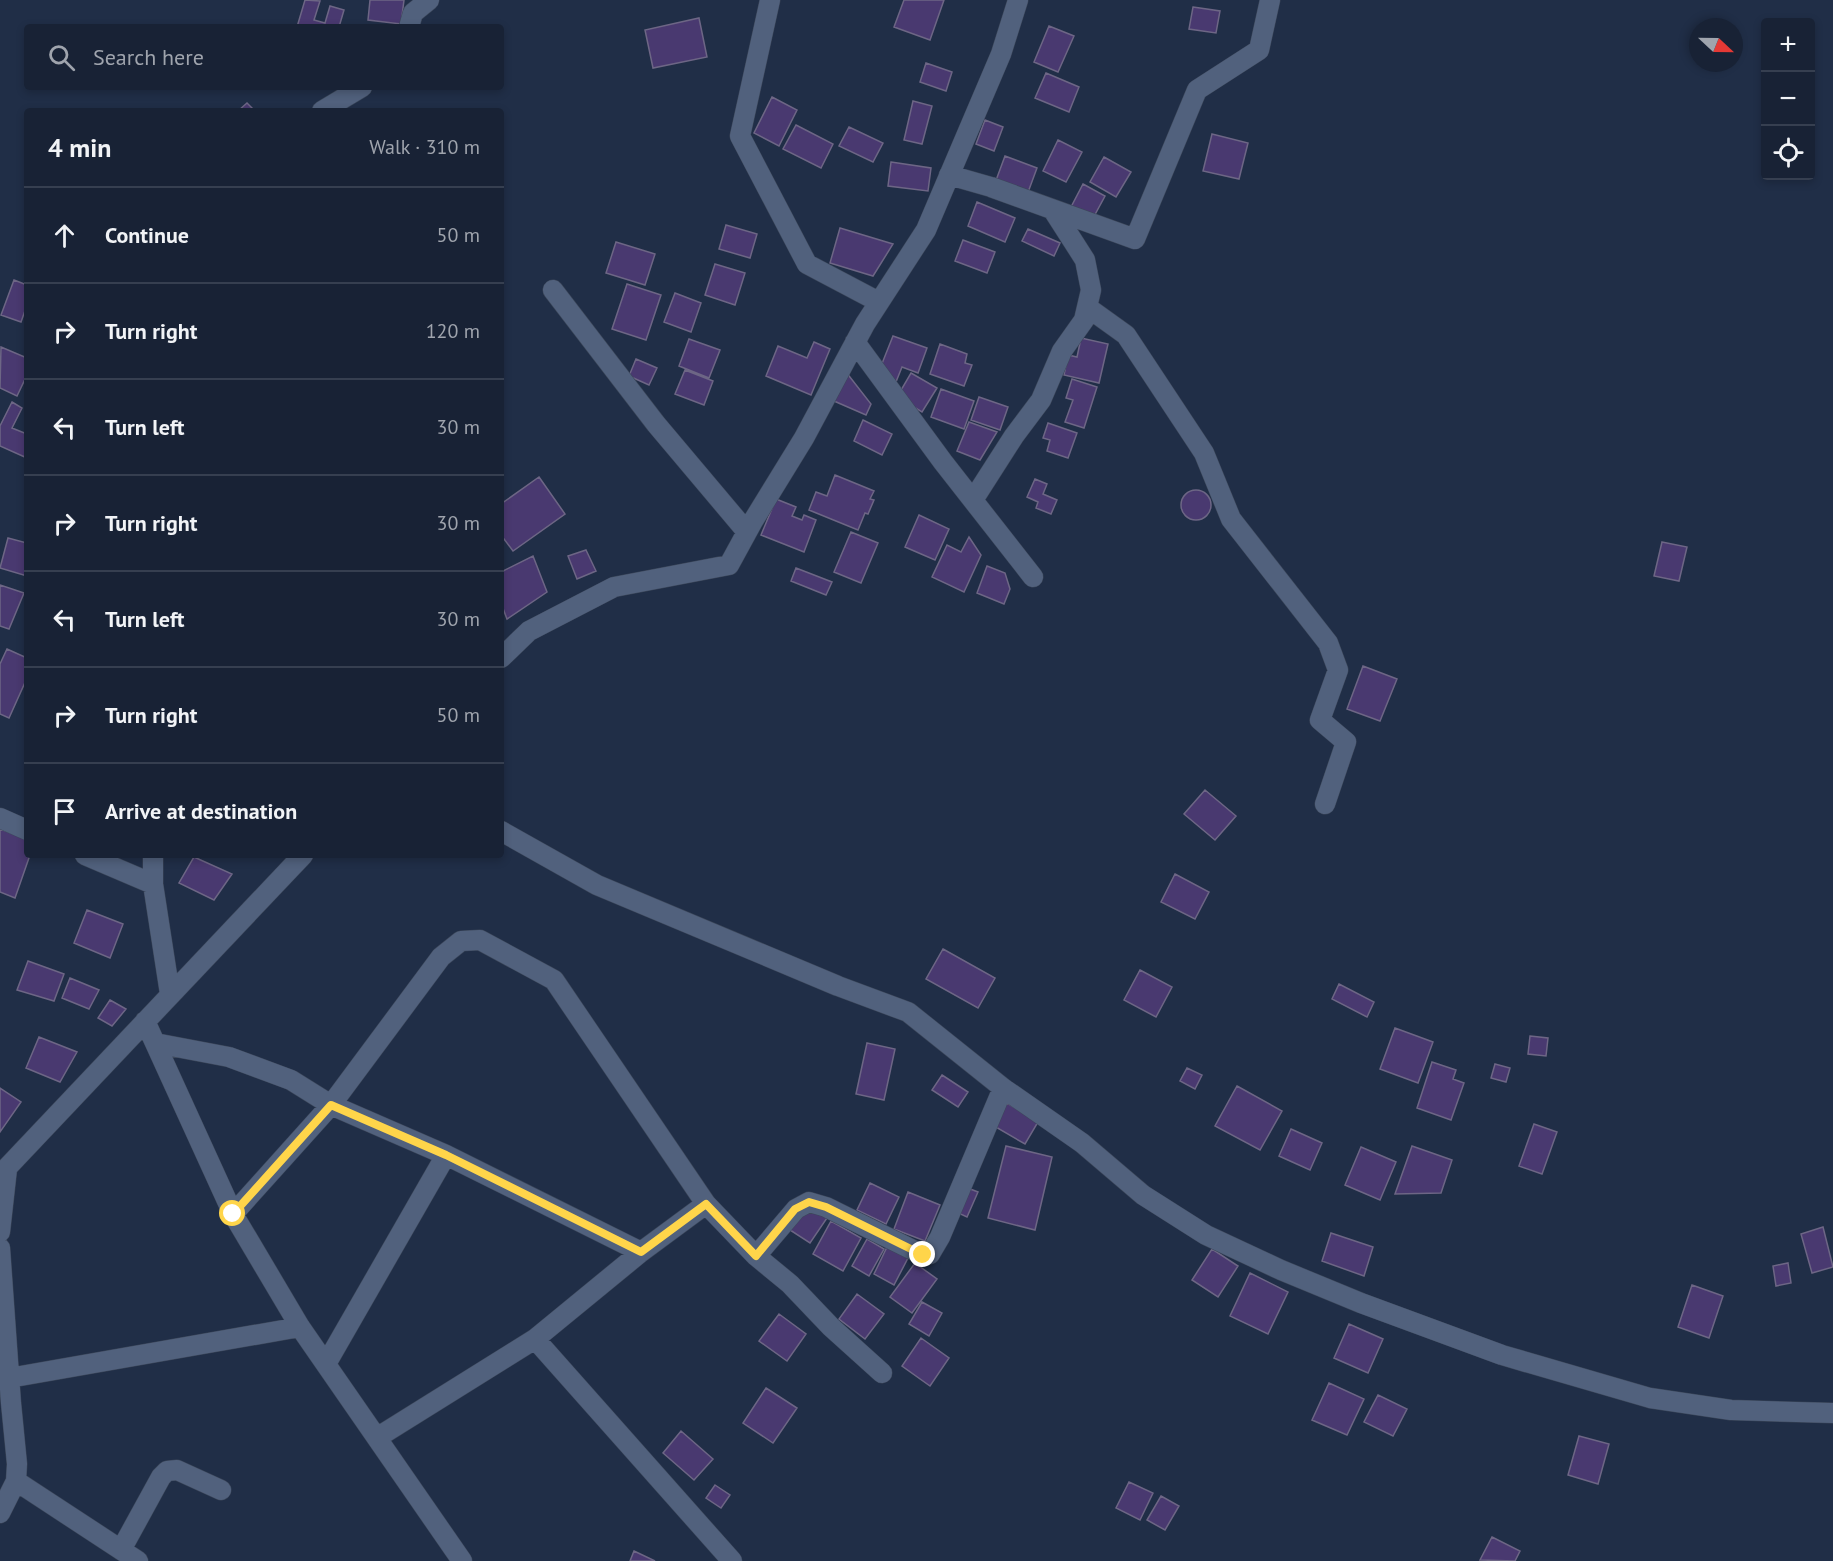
<!DOCTYPE html>
<html lang="en">
<head>
<meta charset="utf-8">
<style>
  :root { --surface:#182235; --page:#252f41; --text:#f1f3f6; --muted:#9fa4ad; --line:#363f50 }
  body { margin:0; font-family:"PT Sans",sans-serif; background:var(--page); color:var(--text) }
  .controls { position:absolute; right:18px; top:18px; display:grid; overflow:hidden; border-radius:6px; box-shadow:0 3px 9px #0003 }
  .controls button { width:54px; height:54px; display:grid; place-items:center; padding:0; border:0; border-bottom:2px solid var(--line); background:var(--surface); color:var(--text); font:30px sans-serif }
  .compass { position:absolute; left:1689px; top:18px; width:54px; height:54px; border-radius:50%; background:var(--surface); box-shadow:0 3px 9px #0003; rotate:112deg }
  .stop { position:absolute; width:18px; height:18px; margin:-14px; border:4px solid #ffd54a; border-radius:50%; background:#fff }
  .stop.end { background:#ffd54a; border-color:#fff; box-shadow:0 2px 6px #0008 }
  .list { margin:0; padding:0; list-style:none }
  h2 { display:flex; justify-content:space-between; align-items:center; height:78px; margin:0; padding:0 24px; font-size:26px }
  h2 small { font-size:20px; font-weight:400; color:var(--muted) }
  .list li { display:grid; grid-template-columns:39px 1fr auto; gap:18px; align-items:center; box-sizing:border-box; height:96px; padding:0 24px; border-top:2px solid var(--line) }
  .list b { display:block; font-size:22px; white-space:nowrap }
  .list em { font-size:20px; font-style:normal; color:var(--muted) }
  .icon { flex:none; width:33px; height:33px; fill:none; stroke:currentColor; stroke-width:2; stroke-linecap:round; stroke-linejoin:round }
  .map { position:relative; flex:none; width:1833px; height:1561px; overflow:hidden }
  .search { position:absolute; background:var(--surface); box-shadow:0 3px 9px #0003; left:24px; top:24px; width:480px; height:66px; display:flex; align-items:center; gap:15px; box-sizing:border-box; padding:0 21px; border-radius:6px; color:var(--muted); font-size:22px }
  .panel { position:absolute; background:var(--surface); box-shadow:0 3px 9px #0003; left:24px; top:108px; width:480px; height:750px; border-radius:6px }
  .map>svg:first-child { display:block }
  .building { fill:#493970; stroke:#6d6685; stroke-width:1.5 }
  .lines { fill:none; stroke-linecap:round; stroke-linejoin:round }
  .street-casing { stroke:#3c475a; stroke-width:21 }
  .street { stroke:#51617d; stroke-width:20 }
  .route { stroke:#ffd54a; stroke-width:8 }
</style>
</head>
<body>
<div class="map">
<svg width="1833" height="1561" viewBox="0 0 1833 1561">
  <rect width="100%" height="100%" fill="#202e47"/>
  <path class="building" d="M 305,0 L 320,1 L 314,20 L 325,23 L 330,6 L 344,10 L 339,27 L 297,27 Z
    M 370,0 L 404,0 L 401,24 L 368,20 Z
    M 904,0 L 944,0 L 930,40 L 894,27 Z
    M 1193,7 L 1220,11 L 1216,33 L 1189,29 Z
    M 699,18 L 707,57 L 653,68 L 645,30 Z
    M 1049,26 L 1074,36 L 1058,72 L 1034,62 Z
    M 926,63 L 952,72 L 946,91 L 920,82 Z
    M 1046,73 L 1079,87 L 1069,112 L 1035,98 Z
    M 772,97 L 797,110 L 779,146 L 754,133 Z
    M 913,101 L 932,106 L 922,144 L 904,140 Z
    M 247,103 L 255,111 L 238,111 Z
    M 985,120 L 1003,127 L 994,151 L 976,144 Z
    M 796,125 L 833,144 L 821,168 L 783,149 Z
    M 849,127 L 883,143 L 873,162 L 839,146 Z
    M 1212,134 L 1248,143 L 1239,179 L 1203,171 Z
    M 1058,140 L 1082,152 L 1066,182 L 1043,171 Z
    M 1005,156 L 1037,168 L 1027,195 L 995,183 Z
    M 1104,157 L 1131,172 L 1116,197 L 1090,182 Z
    M 891,162 L 931,168 L 928,191 L 888,186 Z
    M 1083,184 L 1105,196 L 1092,220 L 1070,209 Z
    M 977,202 L 1015,218 L 1005,242 L 968,226 Z
    M 726,225 L 757,234 L 750,258 L 719,249 Z
    M 840,228 L 893,244 L 873,276 L 830,263 Z
    M 1028,229 L 1060,243 L 1054,256 L 1022,241 Z
    M 963,240 L 995,252 L 987,273 L 955,261 Z
    M 616,242 L 655,254 L 645,285 L 606,273 Z
    M 715,264 L 745,273 L 735,305 L 705,295 Z
    M 14,280 L 27,285 L 27,305 L 21,322 L 1,315 Z
    M 627,284 L 661,295 L 646,340 L 612,329 Z
    M 675,293 L 701,303 L 691,332 L 664,322 Z
    M 893,336 L 927,348 L 918,373 L 902,367 L 896,382 L 881,366 Z
    M 1081,338 L 1108,344 L 1099,383 L 1064,375 L 1068,355 L 1077,357 Z
    M 689,339 L 720,350 L 709,378 L 679,366 Z
    M 814,342 L 830,349 L 811,395 L 766,376 L 778,346 L 807,358 Z
    M 940,344 L 967,354 L 965,363 L 972,365 L 964,386 L 930,374 Z
    M 1,347 L 27,358 L 27,375 L 17,396 L 0,388 Z
    M 636,359 L 657,368 L 649,385 L 629,376 Z
    M 685,370 L 713,381 L 704,405 L 675,394 Z
    M 846,372 L 871,404 L 866,415 L 834,401 Z
    M 911,373 L 937,388 L 922,412 L 897,397 Z
    M 1072,379 L 1097,387 L 1084,428 L 1065,422 L 1073,400 L 1066,398 Z
    M 941,389 L 974,401 L 964,429 L 931,417 Z
    M 979,397 L 1008,407 L 1000,430 L 971,420 Z
    M 12,402 L 22,408 L 12,428 L 27,434 L 27,458 L 0,446 L 0,426 Z
    M 863,420 L 892,434 L 882,455 L 854,441 Z
    M 969,422 L 997,432 L 980,460 L 957,451 Z
    M 1048,423 L 1077,433 L 1068,458 L 1047,451 L 1050,440 L 1043,438 Z
    M 835,475 L 874,491 L 870,499 L 874,500 L 868,514 L 865,513 L 858,530 L 809,510 L 816,492 L 827,496 Z
    M 539,477 L 565,514 L 513,551 L 501,535 L 501,504 Z
    M 1035,479 L 1047,484 L 1043,494 L 1057,500 L 1051,514 L 1036,508 L 1038,502 L 1027,497 Z
    M1181 505a15 15 0 1 1 30 0a15 15 0 1 1-30 0Z
    M 776,499 L 796,507 L 792,516 L 802,520 L 804,515 L 816,520 L 804,552 L 761,535 Z
    M 919,515 L 949,529 L 935,560 L 905,547 Z
    M 851,532 L 878,543 L 861,583 L 834,572 Z
    M 969,537 L 981,555 L 964,592 L 932,577 L 947,545 L 961,552 Z
    M 8,538 L 27,543 L 27,576 L 0,568 Z
    M 1662,542 L 1687,547 L 1679,581 L 1654,576 Z
    M 586,550 L 596,571 L 577,579 L 568,556 Z
    M 533,556 L 547,592 L 507,619 L 501,603 L 501,572 Z
    M 987,566 L 1005,573 L 1010,589 L 1004,604 L 977,593 Z
    M 796,568 L 832,582 L 826,595 L 791,581 Z
    M 0,585 L 24,593 L 9,629 L 0,626 Z
    M 7,649 L 27,658 L 27,678 L 9,718 L 0,714 L 0,664 Z
    M 1363,666 L 1397,679 L 1380,721 L 1347,709 Z
    M 1205,790 L 1236,816 L 1215,840 L 1184,814 Z
    M 0,829 L 27,839 L 27,855 L 30,855 L 15,898 L 0,892 Z
    M 194,857 L 232,874 L 214,900 L 179,883 Z
    M 1175,874 L 1209,892 L 1195,919 L 1161,902 Z
    M 87,910 L 123,924 L 110,958 L 74,943 Z
    M 943,949 L 995,978 L 978,1008 L 926,979 Z
    M 28,961 L 64,974 L 54,1001 L 17,990 Z
    M 1140,970 L 1172,987 L 1156,1017 L 1124,1000 Z
    M 70,978 L 99,990 L 89,1009 L 62,998 Z
    M 1339,984 L 1374,1002 L 1367,1017 L 1332,999 Z
    M 110,1000 L 126,1009 L 112,1026 L 98,1018 Z
    M 1395,1028 L 1433,1042 L 1418,1083 L 1380,1069 Z
    M 1530,1036 L 1548,1038 L 1546,1056 L 1528,1054 Z
    M 39,1037 L 77,1052 L 60,1082 L 26,1068 Z
    M 867,1043 L 895,1049 L 884,1100 L 856,1094 Z
    M 1432,1062 L 1456,1070 L 1453,1079 L 1464,1083 L 1451,1120 L 1417,1108 Z
    M 1495,1064 L 1510,1068 L 1506,1082 L 1491,1078 Z
    M 1187,1068 L 1202,1075 L 1195,1089 L 1180,1081 Z
    M 942,1075 L 968,1092 L 958,1107 L 932,1090 Z
    M 1237,1086 L 1282,1111 L 1260,1150 L 1215,1126 Z
    M 0,1088 L 21,1102 L 0,1132 Z
    M 1007,1103 L 1038,1122 L 1025,1144 L 994,1126 Z
    M 1534,1124 L 1557,1132 L 1542,1174 L 1519,1166 Z
    M 1291,1129 L 1322,1143 L 1310,1170 L 1279,1156 Z
    M 1006,1146 L 1052,1157 L 1035,1230 L 988,1218 Z
    M 1412,1146 L 1452,1160 L 1441,1193 L 1395,1194 Z
    M 1361,1147 L 1396,1162 L 1380,1200 L 1345,1185 Z
    M 870,1183 L 899,1197 L 886,1224 L 857,1210 Z
    M 965,1187 L 978,1192 L 967,1217 L 954,1211 Z
    M 908,1192 L 940,1205 L 925,1241 L 894,1229 Z
    M 806,1204 L 827,1218 L 810,1243 L 790,1230 Z
    M 831,1221 L 861,1238 L 843,1271 L 813,1254 Z
    M 1823,1227 L 1833,1267 L 1812,1273 L 1801,1234 Z
    M 1331,1233 L 1373,1247 L 1364,1276 L 1322,1261 Z
    M 867,1239 L 884,1249 L 869,1276 L 852,1266 Z
    M 887,1247 L 908,1258 L 894,1285 L 874,1274 Z
    M 1212,1249 L 1238,1266 L 1218,1297 L 1192,1280 Z
    M 915,1263 L 937,1279 L 912,1313 L 890,1297 Z
    M 1788,1263 L 1791,1283 L 1776,1286 L 1773,1266 Z
    M 1250,1273 L 1288,1292 L 1268,1334 L 1230,1316 Z
    M 1692,1285 L 1723,1296 L 1709,1338 L 1678,1327 Z
    M 857,1294 L 884,1314 L 865,1339 L 839,1319 Z
    M 922,1302 L 942,1313 L 929,1336 L 909,1324 Z
    M 779,1314 L 806,1334 L 787,1361 L 759,1341 Z
    M 1349,1324 L 1383,1339 L 1368,1373 L 1334,1358 Z
    M 921,1338 L 949,1358 L 930,1386 L 902,1366 Z
    M 1329,1383 L 1364,1399 L 1347,1435 L 1312,1420 Z
    M 766,1388 L 797,1408 L 773,1443 L 743,1423 Z
    M 1378,1395 L 1407,1409 L 1393,1436 L 1364,1422 Z
    M 681,1431 L 713,1459 L 694,1480 L 663,1453 Z
    M 1579,1436 L 1609,1444 L 1598,1484 L 1568,1475 Z
    M 1129,1482 L 1153,1493 L 1140,1520 L 1116,1508 Z
    M 715,1485 L 730,1495 L 721,1508 L 706,1498 Z
    M 1161,1496 L 1179,1506 L 1165,1530 L 1147,1520 Z
    M 1492,1537 L 1520,1551 L 1515,1561 L 1480,1560 Z
    M 634,1551 L 655,1561 L 630,1561 Z"/>
  <g class="lines">
    <g class="street-casing">
      <path id="street" d="M 770,0 L 740,136 L 807,264 L 879,302
        M 409,27 L 413,13 L 429,0
        M 322,111 L 362,87
        M 949,175 L 991,187 L 1135,239 L 1197,90 L 1259,50 L 1270,0
        M 553,290 L 656,424 L 747,532
        M 1087,307 L 1126,335 L 1204,453 L 1231,519 L 1328,643 L 1338,670 L 1320,720 L 1346,742 L 1325,804
        M 855,342 L 943,462 L 1033,577
        M 973,500 L 1014,436 L 1041,400 L 1062,351 L 1084,320 L 1091,290 L 1085,260 L 1053,210
        M 501,658 L 529,631 L 614,587 L 729,565 L 753,521 L 804,438 L 865,324 L 926,230 L 1001,54 L 1018,0
        M 0,818 L 27,830
        M 501,831 L 597,885 L 838,986 L 908,1012 L 1003,1088 L 1082,1143 L 1143,1195 L 1206,1235 L 1281,1270 L 1361,1303 L 1502,1355 L 1650,1398 L 1731,1410 L 1833,1413
        M 85,855 L 153,884
        M 153,855 L 153,884 L 170,994
        M 145,1021 L 233,1214 L 300,1327 L 462,1561
        M 155,1043 L 229,1057 L 291,1080 L 331,1105 L 446,1155 L 641,1252
        M 0,1175 L 303,855
        M 233,1214 L 331,1105 L 441,957 L 461,941 L 480,940 L 554,980 L 706,1204 L 756,1256 L 790,1284 L 831,1327 L 882,1373
        M 0,1232 L 7,1169
        M 0,1248 L 11,1403 L 17,1464 L 16,1481 L 0,1513
        M 756,1256 L 796,1209 L 809,1202 L 826,1207 L 923,1255 L 930,1254 L 940,1237 L 1003,1088
        M 535,1339 L 732,1561
        M 326,1364 L 446,1155
        M 9,1378 L 300,1327
        M 378,1437 L 535,1339 L 641,1252 L 706,1204
        M 16,1481 L 138,1561
        M 121,1550 L 161,1477 L 167,1471 L 177,1470 L 221,1490"/>
    </g>
    <use href="#street" class="street"/>
  </g>
  <g class="lines">
    <path class="route" d="M 233,1214 L 331,1105 L 446,1155 L 641,1252 L 706,1204 L 756,1256 L 795,1209 L 809,1202 L 826,1207 L 923,1255"/>
  </g>
</svg>
<div class="controls">
<button>+</button>
<button>−</button>
<button><svg class="icon" aria-label="locate" viewBox="0 0 24 24"><circle cx="12" cy="12" r="6"/><path d="M12 2v4M12 18v4M2 12h4M18 12h4"/></svg></button>
</div>
<svg class="compass" viewBox="-18 -18 36 36"><path d="M0-13l5 13h-10z" fill="#e53935"/><path d="M0 13l5-13h-10z" fill="#9fa4ad"/></svg>
<div class="stop" style="left:233px;top:1214px"></div>
<div class="stop end" style="left:923px;top:1255px"></div>
<div class="search"><svg class="icon" aria-label="search" viewBox="0 0 24 24"><circle cx="10" cy="10" r="6"/><path d="M15 15l6 6"/></svg>Search here</div>
<section class="panel">
<h2>4 min<small>Walk · 310 m</small></h2>
<ul class="list">
<li><svg class="icon" aria-label="ahead" viewBox="0 0 24 24"><path d="M12 20V5M6 11l6-6 6 6"/></svg><div><b>Continue</b></div><em>50 m</em></li>
<li><svg class="icon" aria-label="right" viewBox="0 0 24 24"><path d="M7 20v-9h11M14 6l5 5-5 5"/></svg><div><b>Turn right</b></div><em>120 m</em></li>
<li><svg class="icon" aria-label="left" viewBox="0 0 24 24"><path d="M17 20v-9H6M10 6l-5 5 5 5"/></svg><div><b>Turn left</b></div><em>30 m</em></li>
<li><svg class="icon" aria-label="right" viewBox="0 0 24 24"><path d="M7 20v-9h11M14 6l5 5-5 5"/></svg><div><b>Turn right</b></div><em>30 m</em></li>
<li><svg class="icon" aria-label="left" viewBox="0 0 24 24"><path d="M17 20v-9H6M10 6l-5 5 5 5"/></svg><div><b>Turn left</b></div><em>30 m</em></li>
<li><svg class="icon" aria-label="right" viewBox="0 0 24 24"><path d="M7 20v-9h11M14 6l5 5-5 5"/></svg><div><b>Turn right</b></div><em>50 m</em></li>
<li><svg class="icon" aria-label="arrive" viewBox="0 0 24 24"><path d="M6 21V4h12l-3 4 3 4H6"/></svg><div><b>Arrive at destination</b></div></li>
</ul>
</section>
</div>
</body>
</html>
